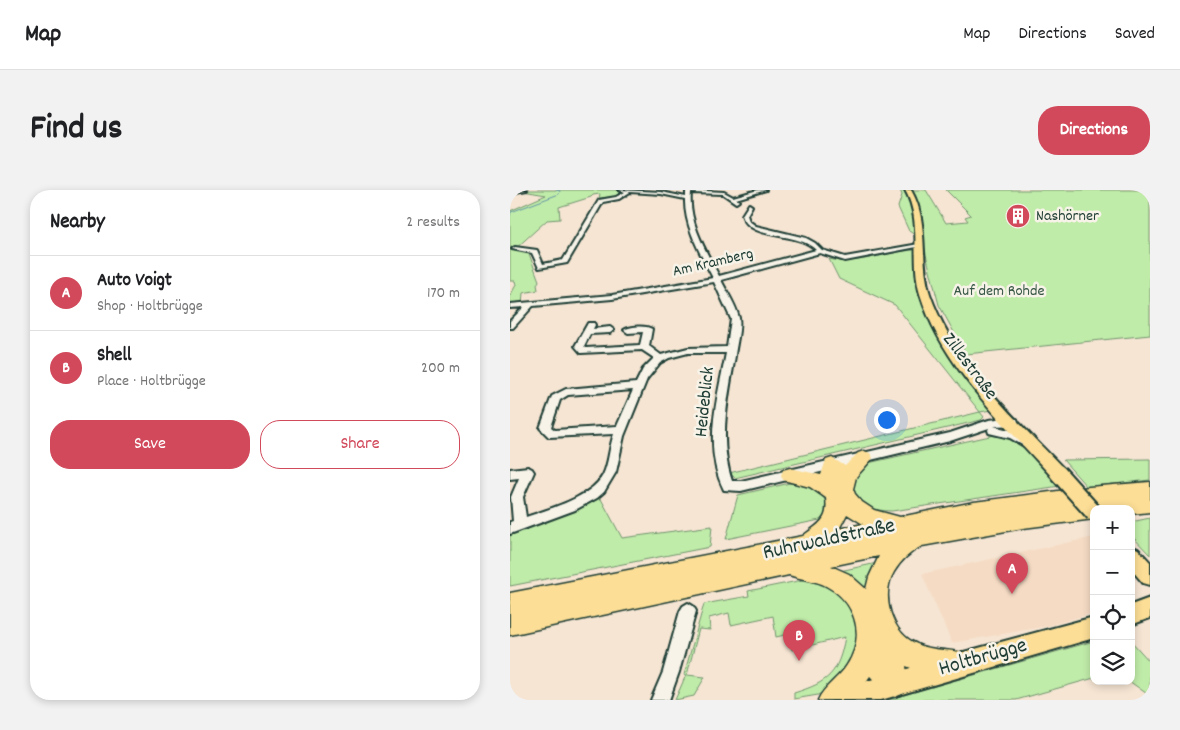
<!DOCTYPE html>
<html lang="en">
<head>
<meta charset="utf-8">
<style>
  :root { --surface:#fff; --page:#f2f2f2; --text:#202124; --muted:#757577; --line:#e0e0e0; --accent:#d1495b }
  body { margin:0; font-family:Dekko,sans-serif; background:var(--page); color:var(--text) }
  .controls { position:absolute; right:15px; bottom:15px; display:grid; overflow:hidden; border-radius:10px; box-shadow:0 2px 8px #0003 }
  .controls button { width:45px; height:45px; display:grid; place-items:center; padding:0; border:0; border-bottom:1px solid var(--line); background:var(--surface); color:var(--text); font:25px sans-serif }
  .you { position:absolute; left:376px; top:229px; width:18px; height:18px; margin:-12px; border:4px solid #fff; border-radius:50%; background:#1a73e8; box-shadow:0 0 0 8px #1a73e833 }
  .badge { display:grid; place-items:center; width:32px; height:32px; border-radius:50%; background:var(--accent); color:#fff; font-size:16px; font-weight:700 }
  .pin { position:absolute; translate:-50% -41px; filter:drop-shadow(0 1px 2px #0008) }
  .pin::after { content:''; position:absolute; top:26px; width:18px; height:15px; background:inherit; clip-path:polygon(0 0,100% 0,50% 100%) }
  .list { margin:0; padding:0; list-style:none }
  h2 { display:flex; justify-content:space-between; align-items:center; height:65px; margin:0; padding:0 20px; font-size:21px }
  h2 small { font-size:16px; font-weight:400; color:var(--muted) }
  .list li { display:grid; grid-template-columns:32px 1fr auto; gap:15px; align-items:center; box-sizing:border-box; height:75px; padding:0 20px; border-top:1px solid var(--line) }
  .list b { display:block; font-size:19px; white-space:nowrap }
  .list p { margin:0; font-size:16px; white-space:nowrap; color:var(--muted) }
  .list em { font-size:16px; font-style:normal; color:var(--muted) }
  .actions { display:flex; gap:10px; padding:15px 20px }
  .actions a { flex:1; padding:11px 0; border:1px solid var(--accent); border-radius:20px; text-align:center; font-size:18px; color:var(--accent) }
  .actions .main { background:var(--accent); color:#fff }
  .icon { flex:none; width:28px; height:28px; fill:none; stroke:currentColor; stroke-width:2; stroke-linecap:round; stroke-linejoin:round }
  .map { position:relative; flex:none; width:640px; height:510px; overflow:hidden; border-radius:20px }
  header { display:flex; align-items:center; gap:30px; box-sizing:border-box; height:70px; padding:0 25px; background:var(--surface); border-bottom:1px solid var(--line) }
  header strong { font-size:24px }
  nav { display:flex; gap:28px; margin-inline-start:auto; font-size:18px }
  .intro { display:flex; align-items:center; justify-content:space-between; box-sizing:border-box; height:120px; padding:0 30px }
  h1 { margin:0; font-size:35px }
  .button { padding:12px 22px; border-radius:20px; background:var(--accent); color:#fff; font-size:18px; font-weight:700 }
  main { display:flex; gap:30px; padding:0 30px }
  aside { flex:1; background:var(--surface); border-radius:20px; box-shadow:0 2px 8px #0003 }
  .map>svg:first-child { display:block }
  .built { fill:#f5dbc4 }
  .green { fill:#c0eca9; stroke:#70946e }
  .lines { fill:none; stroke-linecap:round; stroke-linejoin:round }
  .stream { stroke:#6393a5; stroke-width:1 }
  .minor-casing { stroke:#1f3d34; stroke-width:4 }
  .major-casing { stroke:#1f3d34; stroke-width:4 }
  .highway-casing { stroke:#1f3d34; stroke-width:3 }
  .minor { fill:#f7f3e8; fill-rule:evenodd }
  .major { fill:#fcde96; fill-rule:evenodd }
  .highway { fill:#fcde96; fill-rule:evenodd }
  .major-bridge-casing { stroke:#1f3d34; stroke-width:20; stroke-linecap:butt }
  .major-bridge { stroke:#fcde96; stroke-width:16 }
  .labels { text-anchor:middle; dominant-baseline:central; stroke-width:5; stroke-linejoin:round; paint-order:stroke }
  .far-poi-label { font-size:16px; fill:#1f3d34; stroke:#f7f3e8; text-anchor:start }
  .far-street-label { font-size:16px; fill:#1f3d34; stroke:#f7f3e8 }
  .far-park-label { font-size:16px; fill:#375746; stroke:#f7f3e8 }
  .street-label { font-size:19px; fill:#1f3d34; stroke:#f7f3e8 }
  .near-street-label { font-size:22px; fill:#1f3d34; stroke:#f7f3e8 }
</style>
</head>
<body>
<header>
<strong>Map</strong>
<nav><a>Map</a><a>Directions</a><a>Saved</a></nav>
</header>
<div class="intro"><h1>Find us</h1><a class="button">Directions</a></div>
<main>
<aside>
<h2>Nearby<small>2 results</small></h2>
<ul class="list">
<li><span class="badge">A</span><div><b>Auto Voigt</b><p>Shop · Holtbrügge</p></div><em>170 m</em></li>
<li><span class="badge">B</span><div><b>Shell</b><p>Place · Holtbrügge</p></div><em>200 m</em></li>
</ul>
<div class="actions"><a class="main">Save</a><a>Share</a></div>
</aside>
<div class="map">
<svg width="640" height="510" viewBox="0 0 640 510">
  <rect width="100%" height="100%" fill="#f6e5d3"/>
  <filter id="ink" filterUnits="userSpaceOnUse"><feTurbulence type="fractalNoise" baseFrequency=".02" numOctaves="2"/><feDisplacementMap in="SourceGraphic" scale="10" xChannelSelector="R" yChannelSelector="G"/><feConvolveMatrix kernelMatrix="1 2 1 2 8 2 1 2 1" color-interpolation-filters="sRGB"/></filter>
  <g filter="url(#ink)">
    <path class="built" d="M 584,347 L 584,423 L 538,436 L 442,453 L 412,384 Z"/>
    <path class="green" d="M 20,0 L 123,0 L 111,6 L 89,8 L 90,4 L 83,5 L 81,7 L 49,17 L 50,29 L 37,30 L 4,60 L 18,61 L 29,91 L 27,94 L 28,100 L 13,103 L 12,114 L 0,115 L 0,106 L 6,95 L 5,91 L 0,91 L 0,21 L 36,5 L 13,1 Z
      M 390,0 L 394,0 C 404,14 405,28 405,45 L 399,41 L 388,17 L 392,5 Z
      M 399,0 L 416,0 L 436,33 L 458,31 L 455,27 L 461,25 L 436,0 L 640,0 L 640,145 L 456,164 L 429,115 L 413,53 L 409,15 Z
      M 405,60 C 406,73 406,86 408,99 C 417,140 454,187 481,220 L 470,222 L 474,227 L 471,230 L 225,288 L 219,283 L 470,222 L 385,115 L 329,89 L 319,69 C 348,76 376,61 405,60 Z
      M 489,244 C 518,253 531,274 550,296 L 382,321 C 347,320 334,309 349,275 Z
      M 640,269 L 640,290 L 577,297 L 553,270 Z
      M 280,293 C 298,295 307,297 317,313 L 315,324 L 310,330 L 216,349 L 228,305 Z
      M 86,308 L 91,309 L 112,348 L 202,336 L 200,357 L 0,396 L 0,345 L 65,320 Z
      M 640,328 L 640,365 L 621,345 L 621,332 Z
      M 372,372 L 362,419 L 325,382 Z
      M 303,388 L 325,395 L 344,416 L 352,442 L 346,468 L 323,495 L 308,505 L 284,509 L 284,503 C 319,492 328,484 335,447 L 282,460 L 279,444 L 266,447 L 263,426 L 221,435 L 219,423 L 199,428 L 200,440 L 189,439 L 177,485 L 195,487 L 184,506 L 165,510 L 176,485 L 174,485 L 194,414 L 239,406 L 238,401 Z
      M 584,451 L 584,488 L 506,510 L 376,510 Z
      M 621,451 L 640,472 L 640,506 L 619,491 L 621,491 Z"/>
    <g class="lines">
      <path class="stream" d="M 0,26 L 1,22 L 49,4 L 50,1 L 46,0"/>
      <g class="minor-casing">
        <path id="minor" d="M 17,0 L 0,3 L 0,1 Z
          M 109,0 L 151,2 L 176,7 L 176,0 L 214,2 L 223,7 L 248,0 L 256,0 L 226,9 L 229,11 L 226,13 L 213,4 L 181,3 C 178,32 196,61 209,86 L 306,60 C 287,40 240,52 232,25 L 239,14 L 242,16 L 237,25 L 239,31 L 246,36 L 296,48 L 305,53 L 312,60 L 335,67 L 409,54 L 412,56 L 335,71 L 310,63 L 211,90 C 217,102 226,115 229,128 C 231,139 226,155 225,166 C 218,208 208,249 222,291 L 231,291 L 440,243 L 479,230 L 495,228 L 507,229 L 508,232 L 507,235 L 484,236 C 497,240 515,242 524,253 L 522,256 L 514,256 L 500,248 L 479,243 L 478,240 L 479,238 L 440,251 L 231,301 L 214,300 C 192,257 208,206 216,163 L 178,163 L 159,168 L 150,173 L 137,189 L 114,246 L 106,282 L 94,302 L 87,308 L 65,320 L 0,344 L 0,332 L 3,331 L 1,307 L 9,288 L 0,289 L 0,279 L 18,277 L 22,279 L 24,282 L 13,307 L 16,327 C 38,319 81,308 93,285 C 99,273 99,257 104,244 L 39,247 L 30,238 L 42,206 L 56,199 L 126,193 L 133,179 L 144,168 L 132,160 L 71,163 L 65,156 L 78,133 L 84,133 L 85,135 L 83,139 L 100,137 L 104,140 L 100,143 L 80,144 L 74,156 L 76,158 L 130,155 L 133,142 L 118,143 L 114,140 C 120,136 136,135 142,139 L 139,156 L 151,165 L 178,158 L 217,157 L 221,129 L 204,92 L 102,109 L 23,116 L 3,138 L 0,138 L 0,131 L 14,117 L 0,118 L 0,114 L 102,105 L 203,88 C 191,65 174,36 175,9 L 151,4 L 120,2 L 109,9 L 93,12 L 57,73 L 29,78 L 22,63 L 2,59 L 5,57 L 27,60 L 33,74 L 53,70 L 89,10 L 106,7 L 115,2 ZM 123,200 L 107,236 L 45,240 L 41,237 L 50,210 L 58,205 Z
          M 178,413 L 183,416 L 186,421 L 169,482 L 159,510 L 141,510 L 153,482 L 170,421 L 173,416 Z"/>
      </g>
      <g class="major-casing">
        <path id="major" d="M 395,0 L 401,0 C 420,32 409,70 420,104 C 444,173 504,227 554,279 L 556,283 L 554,287 L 548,289 L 542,287 C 494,233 432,176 410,104 C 400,70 413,32 395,0 Z
          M 621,356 L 628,359 L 640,372 L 640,395 L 633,393 L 621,379 Z
          M 640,408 L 640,428 L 621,435 L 621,415 Z
          M 584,427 L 584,448 L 371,510 L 322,510 L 326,502 L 334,498 L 450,463 Z"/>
      </g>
      <g class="highway-casing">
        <path id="highway" d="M 354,261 L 360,263 L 363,268 L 346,287 L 343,299 L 345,304 L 352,312 L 364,320 L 390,327 L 464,312 L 579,297 L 640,292 L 640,322 L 621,324 L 621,319 L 584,319 L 584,329 L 513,338 L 412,356 C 401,362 391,370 384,382 C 370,405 381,443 407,454 C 423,462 443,458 459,465 L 463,474 L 459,483 C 440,491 415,484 396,476 L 398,494 L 394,503 L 385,507 L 376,503 L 360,486 L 343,510 L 308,510 C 314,496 329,488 337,475 C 357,444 345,409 312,394 C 302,390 290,389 279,385 L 0,445 L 0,403 L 293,346 C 309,333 319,331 316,308 L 300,297 L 273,290 L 271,285 L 273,280 L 280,278 L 311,285 L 316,270 L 322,268 L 335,276 L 348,263 ZM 337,324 L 353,334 L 329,339 ZM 369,366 L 359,387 L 356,399 L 339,384 L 321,376 Z"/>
      </g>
      <use href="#minor" class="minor"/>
      <use href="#major" class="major"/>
      <use href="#highway" class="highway"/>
      <g class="major-bridge-casing">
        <path id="major-bridge" d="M 548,283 L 584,323"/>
      </g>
      <use href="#major-bridge" class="major-bridge"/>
    </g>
  </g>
  <defs>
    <g id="building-disc" transform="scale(1.25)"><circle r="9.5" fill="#d1495b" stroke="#f7f3e8"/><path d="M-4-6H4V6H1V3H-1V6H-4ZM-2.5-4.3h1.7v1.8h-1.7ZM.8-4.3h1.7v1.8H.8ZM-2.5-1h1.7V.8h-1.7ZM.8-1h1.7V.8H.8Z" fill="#fff"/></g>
  </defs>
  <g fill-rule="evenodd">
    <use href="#building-disc" x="508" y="26"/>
  </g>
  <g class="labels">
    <g class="far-poi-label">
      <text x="526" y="26">Nashörner</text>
    </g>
    <g class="far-street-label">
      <text transform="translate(203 73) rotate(-13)">Am Kramberg</text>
    </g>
    <g class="far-park-label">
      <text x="489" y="101">Auf dem Rohde</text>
    </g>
    <g class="street-label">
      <text transform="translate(459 177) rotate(53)">Zillestraße</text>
      <text transform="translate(196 212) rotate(-84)">Heideblick</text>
    </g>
    <g class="near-street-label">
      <text transform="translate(319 350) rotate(-12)">Ruhrwaldstraße</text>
      <text transform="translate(473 468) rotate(-16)">Holtbrügge</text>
    </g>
  </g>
</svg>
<div class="controls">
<button>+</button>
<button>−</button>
<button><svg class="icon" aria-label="locate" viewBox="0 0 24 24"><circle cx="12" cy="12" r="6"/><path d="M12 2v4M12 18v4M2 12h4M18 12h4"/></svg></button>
<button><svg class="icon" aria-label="layers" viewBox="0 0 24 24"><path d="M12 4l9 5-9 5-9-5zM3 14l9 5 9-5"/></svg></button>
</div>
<div class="you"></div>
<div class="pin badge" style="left:502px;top:404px">A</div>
<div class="pin badge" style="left:289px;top:471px">B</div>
</div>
</main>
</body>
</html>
